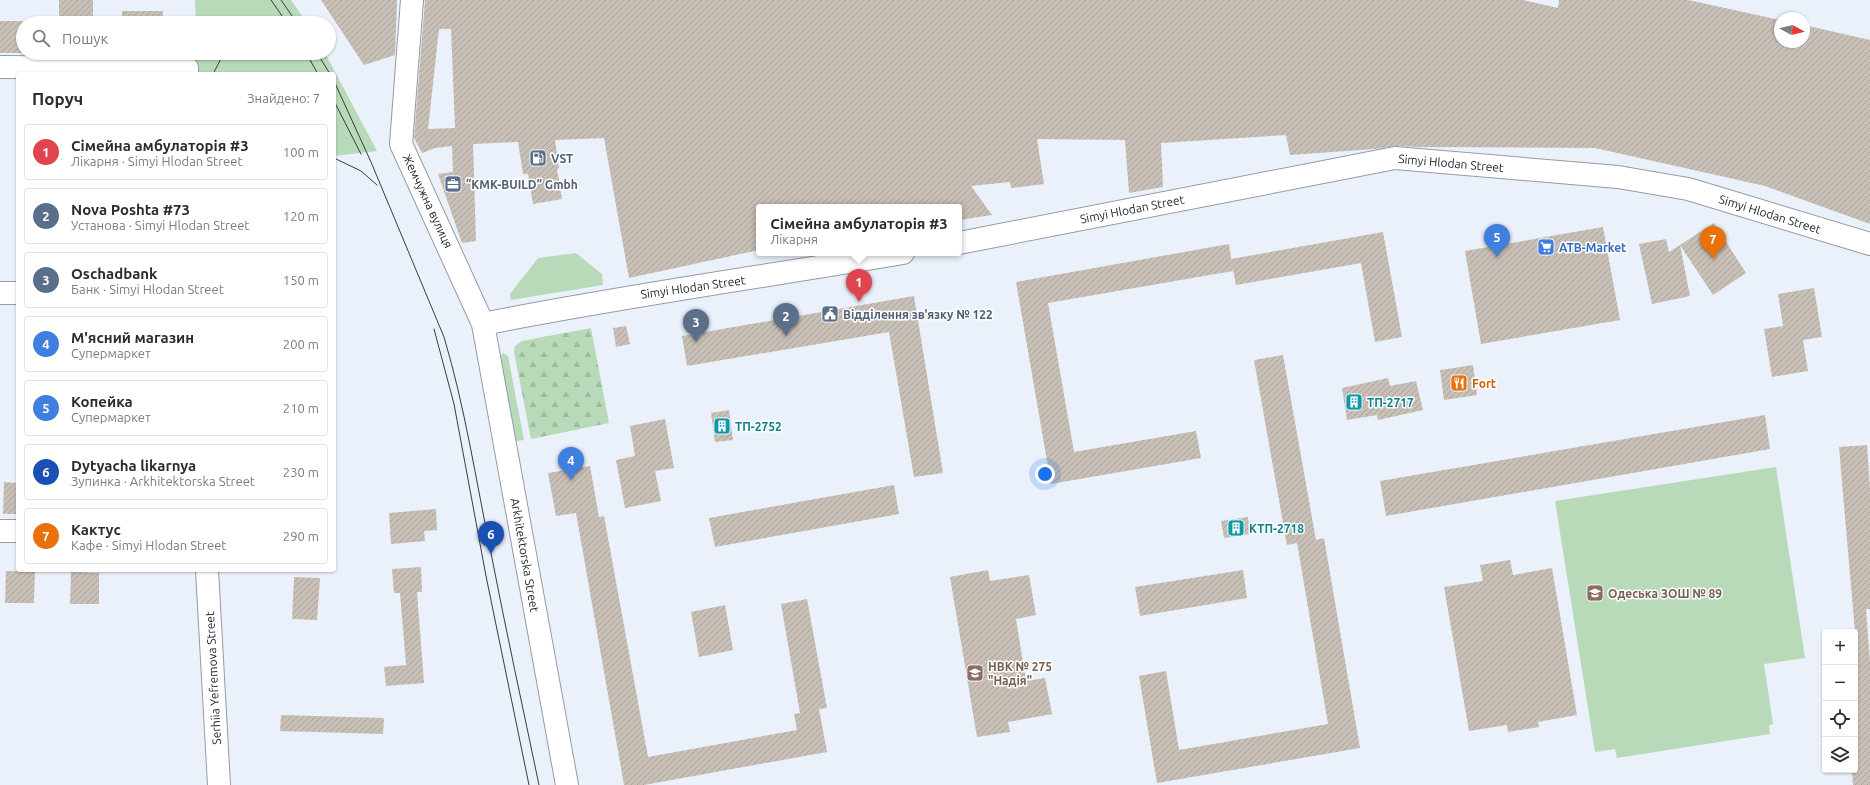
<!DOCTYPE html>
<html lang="uk">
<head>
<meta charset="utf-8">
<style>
  :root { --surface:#fff; --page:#f2f2f3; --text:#2b2b33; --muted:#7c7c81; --line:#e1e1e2; --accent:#ea580c }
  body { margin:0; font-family:Ubuntu,sans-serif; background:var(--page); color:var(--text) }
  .controls { position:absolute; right:12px; bottom:12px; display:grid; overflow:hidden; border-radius:4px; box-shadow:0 1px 3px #0004 }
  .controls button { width:36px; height:36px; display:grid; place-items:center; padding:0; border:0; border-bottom:1px solid var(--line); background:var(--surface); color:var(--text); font:20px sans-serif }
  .compass { position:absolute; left:1774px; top:12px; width:36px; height:36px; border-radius:50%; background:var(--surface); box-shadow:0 1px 3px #0004; rotate:98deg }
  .you { position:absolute; left:1045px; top:474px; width:14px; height:14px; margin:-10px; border:3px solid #fff; border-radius:50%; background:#1a73e8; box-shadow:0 0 0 6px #1a73e833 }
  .badge { display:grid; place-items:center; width:26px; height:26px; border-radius:50%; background:var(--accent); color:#fff; font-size:13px; font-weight:700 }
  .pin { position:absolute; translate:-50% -33px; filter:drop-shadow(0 1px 2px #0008) }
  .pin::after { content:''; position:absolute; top:21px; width:14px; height:12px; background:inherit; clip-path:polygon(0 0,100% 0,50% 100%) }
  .popup { position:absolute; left:756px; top:204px; width:206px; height:52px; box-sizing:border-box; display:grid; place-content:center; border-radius:4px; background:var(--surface); filter:drop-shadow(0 1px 3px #0005); font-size:13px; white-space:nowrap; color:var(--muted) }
  .popup b { font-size:15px; color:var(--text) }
  .popup::after { content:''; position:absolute; left:50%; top:100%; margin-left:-8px; border:8px solid transparent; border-top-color:var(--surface) }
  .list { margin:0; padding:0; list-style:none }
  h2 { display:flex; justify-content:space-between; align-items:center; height:52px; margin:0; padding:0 16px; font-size:17px }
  h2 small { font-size:13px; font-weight:400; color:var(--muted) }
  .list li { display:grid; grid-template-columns:26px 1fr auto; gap:12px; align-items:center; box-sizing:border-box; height:56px; margin:0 8px 8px; padding:0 8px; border:1px solid var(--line); border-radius:4px }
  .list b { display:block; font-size:15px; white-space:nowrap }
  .list p { margin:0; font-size:13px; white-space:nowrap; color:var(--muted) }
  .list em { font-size:13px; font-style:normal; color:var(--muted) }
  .icon { flex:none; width:22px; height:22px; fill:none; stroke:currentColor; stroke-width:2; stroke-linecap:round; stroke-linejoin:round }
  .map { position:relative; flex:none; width:1870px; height:785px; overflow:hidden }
  .search { position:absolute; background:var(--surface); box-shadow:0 1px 3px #0004; left:16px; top:16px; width:320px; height:44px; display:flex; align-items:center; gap:10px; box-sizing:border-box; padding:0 14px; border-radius:22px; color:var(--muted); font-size:15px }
  .panel { position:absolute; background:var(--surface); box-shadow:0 1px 3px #0004; left:16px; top:72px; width:320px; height:500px; border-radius:4px }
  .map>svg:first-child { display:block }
  .green { fill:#b8dab9 }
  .forest { fill:url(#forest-firs) }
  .building { fill:url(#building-hatch); fill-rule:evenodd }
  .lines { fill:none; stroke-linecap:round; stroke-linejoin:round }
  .minor-casing { stroke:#969ba4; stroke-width:24 }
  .minor { stroke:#fff; stroke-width:22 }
  .tram { stroke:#383a3e; stroke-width:1 }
  .labels { text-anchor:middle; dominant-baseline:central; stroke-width:3; stroke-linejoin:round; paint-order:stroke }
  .service-label { font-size:12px; font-weight:bold; fill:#4e5e75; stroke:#fff; text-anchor:start }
  .street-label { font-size:12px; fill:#1e2023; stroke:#fff }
  .shop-label { font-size:12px; font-weight:bold; fill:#366cbe; stroke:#fff; text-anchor:start }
  .food-label { font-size:12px; font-weight:bold; fill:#c56008; stroke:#fff; text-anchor:start }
  .culture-label { font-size:12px; font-weight:bold; fill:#0d838f; stroke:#fff; text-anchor:start }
  .education-label { font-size:12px; font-weight:bold; fill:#785e54; stroke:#fff; text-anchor:start }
</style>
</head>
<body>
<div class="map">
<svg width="1870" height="785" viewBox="0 0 1870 785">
  <defs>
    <pattern id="forest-firs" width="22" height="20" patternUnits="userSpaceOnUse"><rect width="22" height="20" fill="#b8dab9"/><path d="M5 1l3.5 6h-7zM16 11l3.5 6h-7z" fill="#9ebb9f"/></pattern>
    <pattern id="building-hatch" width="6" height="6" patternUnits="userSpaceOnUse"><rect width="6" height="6" fill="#c8bfb7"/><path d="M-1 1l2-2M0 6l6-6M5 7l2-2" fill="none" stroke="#aba49d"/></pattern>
  </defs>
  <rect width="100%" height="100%" fill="#ebf1fb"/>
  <path class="green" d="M 195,0 L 291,0 L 307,23 L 196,23 Z
    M 196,53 L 325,53 L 377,151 L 334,156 L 334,74 L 197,74 Z
    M 576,253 L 602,274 L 603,285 L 511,300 L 510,294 L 538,258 Z
    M 503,353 L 508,356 L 524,440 L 516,441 L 500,358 Z
    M 1776,467 L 1805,658 L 1764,664 L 1773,724 L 1769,725 L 1770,734 L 1617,758 L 1615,749 L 1595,752 L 1555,501 Z"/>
  <path class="forest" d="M 591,328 L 609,423 L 531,439 L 514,352 L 515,346 L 522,341 Z"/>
  <path class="building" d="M 59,0 L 93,0 L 93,23 L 59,23 Z
    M 321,0 L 397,0 L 395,55 L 364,65 Z
    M 425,0 L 1523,0 L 1558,8 L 1559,0 L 1688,0 L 1780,20 L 1780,42 L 1804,42 L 1804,25 L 1870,40 L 1870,224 L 1765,186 L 1595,148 L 1417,147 L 1396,146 L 1375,149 L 1290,155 L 1286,135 L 1161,143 L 1163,187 L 1129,193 L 1125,140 L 1037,139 L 1044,184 L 1011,188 L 1010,182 L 971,186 L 992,215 L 959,220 L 959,207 L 759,207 L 759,250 L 629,278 L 604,138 L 555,140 L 559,168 L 557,169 L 562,199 L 533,204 L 528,174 L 523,174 L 518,142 L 473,144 L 476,241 L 462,243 L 438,174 L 453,172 L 452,146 L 435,148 L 422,153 L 414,138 ZM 439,29 L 451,29 L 455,128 L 428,129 Z
    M 122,11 L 163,11 L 163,23 L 122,23 Z
    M 0,21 L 23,21 L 23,53 L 0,53 Z
    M 1714,223 L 1746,273 L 1713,295 L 1680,245 Z
    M 1603,227 L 1620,320 L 1481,344 L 1465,251 Z
    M 1383,232 L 1402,337 L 1375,342 L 1361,263 L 1236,285 L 1231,259 Z
    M 1666,239 L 1669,252 L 1680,245 L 1690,296 L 1652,304 L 1639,244 Z
    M 1229,244 L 1233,271 L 1048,303 L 1074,452 L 1196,431 L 1201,458 L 1051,484 L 1016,282 Z
    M 1814,288 L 1822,337 L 1803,340 L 1808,371 L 1772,377 L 1764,329 L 1783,326 L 1778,294 Z
    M 914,296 L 943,473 L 914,477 L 889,332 L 687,366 L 682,336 Z
    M 626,326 L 630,344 L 616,347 L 613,328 Z
    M 1283,355 L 1316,540 L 1324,538 L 1360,748 L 1157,783 L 1139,676 L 1166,671 L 1179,750 L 1328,724 L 1297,543 L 1287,545 L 1254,360 Z
    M 1473,365 L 1477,395 L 1444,400 L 1440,370 Z
    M 1388,378 L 1390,386 L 1416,381 L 1423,410 L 1378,420 L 1377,415 L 1347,420 L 1342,388 Z
    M 729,410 L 733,440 L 715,442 L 711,413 Z
    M 1765,415 L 1770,449 L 1386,516 L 1380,481 Z
    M 665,419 L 674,468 L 655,471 L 661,501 L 625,508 L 616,460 L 635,456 L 630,426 Z
    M 1867,445 L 1870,488 L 1870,609 L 1866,609 L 1870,662 L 1870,785 L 1853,785 L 1852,770 L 1855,770 L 1855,632 L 1839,447 Z
    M 590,466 L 599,517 L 604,516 L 648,757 L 797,730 L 794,714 L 800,713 L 781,604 L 807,599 L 827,708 L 819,709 L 827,752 L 644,785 L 624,785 L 576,513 L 556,516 L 548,473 Z
    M 4,482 L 18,483 L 18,514 L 3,514 Z
    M 894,485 L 899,514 L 715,547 L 709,518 Z
    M 436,509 L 437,530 L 424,531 L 425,541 L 391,544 L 389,513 Z
    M 1248,517 L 1250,534 L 1224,538 L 1221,521 Z
    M 1510,560 L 1513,575 L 1552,568 L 1577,715 L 1538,722 L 1539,727 L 1508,732 L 1507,725 L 1469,731 L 1444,587 L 1483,581 L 1480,565 Z
    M 421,567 L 422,592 L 417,592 L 424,683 L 386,686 L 384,667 L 406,665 L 400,593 L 394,593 L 392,569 Z
    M 988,570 L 990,581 L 1029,575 L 1036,615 L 1016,619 L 1026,681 L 1045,678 L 1052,714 L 1008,722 L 1010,732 L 977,737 L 950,577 Z
    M 1243,570 L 1247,598 L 1140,616 L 1135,587 Z
    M 6,571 L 35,571 L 34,603 L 5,603 Z
    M 71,572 L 99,573 L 99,604 L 70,604 Z
    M 294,577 L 320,578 L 317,620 L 292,619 Z
    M 725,605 L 733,650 L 699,657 L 691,612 Z
    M 281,715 L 384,718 L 383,734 L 280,731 Z"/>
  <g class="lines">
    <g class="minor-casing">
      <path id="minor" d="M 412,0 L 401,144 L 483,324 L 567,785
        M 0,67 L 187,68 L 187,74
        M 959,243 L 1395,158 L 1618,177 L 1688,189 L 1870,244
        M 0,293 L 18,293
        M 483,324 C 623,296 763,277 903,253
        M 0,531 L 18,531
        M 207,570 L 219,785"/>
    </g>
    <use href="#minor" class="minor"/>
    <path class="tram" d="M 271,0 L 287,23
      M 281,0 L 297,23
      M 306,53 L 318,74
      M 317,53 L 330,74
      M 213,74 L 224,53
      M 334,81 L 371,162 L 444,337 C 465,407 476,481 491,553 C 506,631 523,708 539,785
      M 334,101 L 361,154
      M 334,158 L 361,171 L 377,185
      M 434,329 L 454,404 L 486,576 L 529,785"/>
  </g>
  <defs>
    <g id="fuel-square" transform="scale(0.9)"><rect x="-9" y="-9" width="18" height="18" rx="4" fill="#5c6f8a" stroke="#fff"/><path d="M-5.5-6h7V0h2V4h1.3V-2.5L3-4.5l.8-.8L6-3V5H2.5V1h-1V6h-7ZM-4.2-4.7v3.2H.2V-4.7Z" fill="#fff"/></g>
    <g id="office-square" transform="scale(0.9)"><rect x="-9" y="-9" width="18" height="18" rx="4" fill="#5c6f8a" stroke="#fff"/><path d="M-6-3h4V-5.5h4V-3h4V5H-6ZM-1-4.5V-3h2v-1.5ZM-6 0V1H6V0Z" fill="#fff"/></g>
    <g id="supermarket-square" transform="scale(0.9)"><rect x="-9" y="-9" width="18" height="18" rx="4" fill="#3f7fe0" stroke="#fff"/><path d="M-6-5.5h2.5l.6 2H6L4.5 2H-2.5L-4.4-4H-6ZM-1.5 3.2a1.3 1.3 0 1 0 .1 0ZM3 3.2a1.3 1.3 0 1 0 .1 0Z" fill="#fff"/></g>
    <g id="civic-square" transform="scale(0.9)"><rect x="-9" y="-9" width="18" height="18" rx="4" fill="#5c6f8a" stroke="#fff"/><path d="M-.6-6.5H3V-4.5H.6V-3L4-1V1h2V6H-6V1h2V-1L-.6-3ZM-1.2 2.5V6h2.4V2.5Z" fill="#fff"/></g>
    <g id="restaurant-square" transform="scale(0.9)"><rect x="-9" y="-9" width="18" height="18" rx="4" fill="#e8710a" stroke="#fff"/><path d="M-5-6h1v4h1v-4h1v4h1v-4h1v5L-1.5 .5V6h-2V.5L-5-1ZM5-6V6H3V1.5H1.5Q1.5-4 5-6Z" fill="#fff"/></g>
    <g id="building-square" transform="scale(0.9)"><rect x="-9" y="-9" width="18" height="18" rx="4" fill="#0f9aa8" stroke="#fff"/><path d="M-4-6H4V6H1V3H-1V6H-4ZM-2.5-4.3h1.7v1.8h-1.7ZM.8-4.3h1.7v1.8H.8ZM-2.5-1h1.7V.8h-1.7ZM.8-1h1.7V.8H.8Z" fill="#fff"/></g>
    <g id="school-square" transform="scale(0.9)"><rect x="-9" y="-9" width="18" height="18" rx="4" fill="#8d6e63" stroke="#fff"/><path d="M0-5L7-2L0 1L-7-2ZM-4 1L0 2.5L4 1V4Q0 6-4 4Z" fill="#fff"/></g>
  </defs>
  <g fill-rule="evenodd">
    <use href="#fuel-square" x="538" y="158"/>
    <use href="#office-square" x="453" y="184"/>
    <use href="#supermarket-square" x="1546" y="247"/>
    <use href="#civic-square" x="830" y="314"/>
    <use href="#restaurant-square" x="1459" y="383"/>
    <use href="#building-square" x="1354" y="402"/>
    <use href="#building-square" x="722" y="426"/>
    <use href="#building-square" x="1236" y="528"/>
    <use href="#school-square" x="1595" y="593"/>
    <use href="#school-square" x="975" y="673"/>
  </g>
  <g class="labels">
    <g class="service-label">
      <text x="551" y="158">VST</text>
      <text x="466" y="184">“KMK-BUILD” Gmbh</text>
      <text x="843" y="314">Відділення зв'язку № 122</text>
    </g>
    <g class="street-label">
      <text transform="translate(1451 163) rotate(5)">Simyi Hlodan Street</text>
      <text transform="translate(428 201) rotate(65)">Жемчужна вулиця</text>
      <text transform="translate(1132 209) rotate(-11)">Simyi Hlodan Street</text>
      <text transform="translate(1770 214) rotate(17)">Simyi Hlodan Street</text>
      <text transform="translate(693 287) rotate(-8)">Simyi Hlodan Street</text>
      <text transform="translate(525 555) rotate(80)">Arkhitektorska Street</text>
      <text transform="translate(213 678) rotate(-93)">Serhiia Yefremova Street</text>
    </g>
    <g class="shop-label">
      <text x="1559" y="247">ATB-Market</text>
    </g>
    <g class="food-label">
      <text x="1472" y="383">Fort</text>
    </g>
    <g class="culture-label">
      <text x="1367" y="402">ТП-2717</text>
      <text x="735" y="426">ТП-2752</text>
      <text x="1249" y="528">КТП-2718</text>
    </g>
    <g class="education-label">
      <text x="1608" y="593">Одеська ЗОШ № 89</text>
      <text x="988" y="666">НВК № 275<tspan x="988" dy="14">"Надія"</tspan></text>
    </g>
  </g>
</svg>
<div class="controls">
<button>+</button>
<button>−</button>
<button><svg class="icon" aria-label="locate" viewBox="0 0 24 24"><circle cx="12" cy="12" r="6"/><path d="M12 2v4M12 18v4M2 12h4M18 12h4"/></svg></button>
<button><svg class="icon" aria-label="layers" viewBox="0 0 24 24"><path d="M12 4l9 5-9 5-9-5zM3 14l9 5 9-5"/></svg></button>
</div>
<svg class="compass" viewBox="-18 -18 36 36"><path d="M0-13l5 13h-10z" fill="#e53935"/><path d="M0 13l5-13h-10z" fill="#7c7c81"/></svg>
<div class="you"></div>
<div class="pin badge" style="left:859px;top:302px;background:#e0444e">1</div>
<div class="popup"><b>Сімейна амбулаторія #3</b>Лікарня</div>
<div class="pin badge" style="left:786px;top:336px;background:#5c6f8a">2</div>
<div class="pin badge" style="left:696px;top:342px;background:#5c6f8a">3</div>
<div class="pin badge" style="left:571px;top:480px;background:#3f7fe0">4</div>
<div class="pin badge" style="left:1497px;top:257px;background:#3f7fe0">5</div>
<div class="pin badge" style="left:491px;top:554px;background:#1a4fb4">6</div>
<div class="pin badge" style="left:1713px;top:259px;background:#e8710a">7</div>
<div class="search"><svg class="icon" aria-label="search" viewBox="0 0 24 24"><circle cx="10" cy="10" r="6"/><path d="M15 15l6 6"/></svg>Пошук</div>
<section class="panel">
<h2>Поруч<small>Знайдено: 7</small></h2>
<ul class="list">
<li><span class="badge" style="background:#e0444e">1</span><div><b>Сімейна амбулаторія #3</b><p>Лікарня · Simyi Hlodan Street</p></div><em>100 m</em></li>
<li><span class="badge" style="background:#5c6f8a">2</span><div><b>Nova Poshta #73</b><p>Установа · Simyi Hlodan Street</p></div><em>120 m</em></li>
<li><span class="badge" style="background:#5c6f8a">3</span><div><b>Oschadbank</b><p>Банк · Simyi Hlodan Street</p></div><em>150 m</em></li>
<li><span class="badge" style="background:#3f7fe0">4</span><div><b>М'ясний магазин</b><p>Супермаркет</p></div><em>200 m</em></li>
<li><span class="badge" style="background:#3f7fe0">5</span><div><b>Копейка</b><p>Супермаркет</p></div><em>210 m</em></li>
<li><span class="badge" style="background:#1a4fb4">6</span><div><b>Dytyacha likarnya</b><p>Зупинка · Arkhitektorska Street</p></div><em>230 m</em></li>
<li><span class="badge" style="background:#e8710a">7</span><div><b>Кактус</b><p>Кафе · Simyi Hlodan Street</p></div><em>290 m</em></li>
</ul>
</section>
</div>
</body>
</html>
